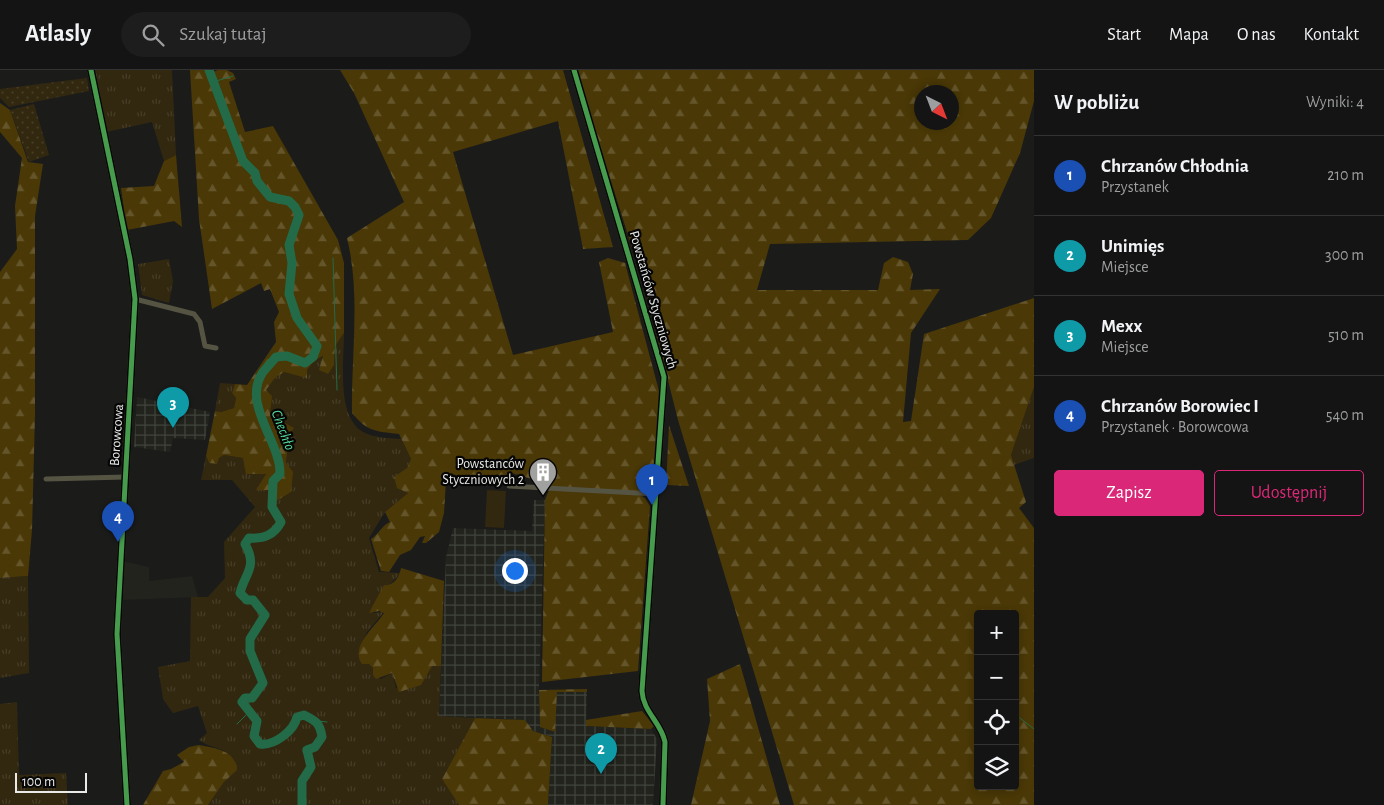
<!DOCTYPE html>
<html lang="pl">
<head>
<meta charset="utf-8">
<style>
  :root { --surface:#141414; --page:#1d1d1d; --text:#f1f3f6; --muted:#9d9ea0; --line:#333334; --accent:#db2777 }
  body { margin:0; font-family:"Alegreya Sans",sans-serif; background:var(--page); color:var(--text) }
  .controls { position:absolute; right:15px; bottom:15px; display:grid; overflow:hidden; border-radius:5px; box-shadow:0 2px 8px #0003 }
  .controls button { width:45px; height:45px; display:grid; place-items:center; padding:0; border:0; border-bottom:1px solid var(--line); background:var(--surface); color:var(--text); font:25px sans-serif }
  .compass { position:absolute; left:914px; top:15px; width:45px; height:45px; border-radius:50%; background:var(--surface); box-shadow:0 2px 8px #0003; rotate:138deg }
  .scale { position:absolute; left:15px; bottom:12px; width:72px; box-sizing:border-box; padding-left:5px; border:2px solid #e9eae8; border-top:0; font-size:14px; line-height:18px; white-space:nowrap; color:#e9eae8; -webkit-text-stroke:4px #060606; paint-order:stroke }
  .you { position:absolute; left:514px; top:500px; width:18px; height:18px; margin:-12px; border:4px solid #fff; border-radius:50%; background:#1a73e8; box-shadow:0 0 0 8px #1a73e833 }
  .badge { display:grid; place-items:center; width:32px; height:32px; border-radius:50%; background:var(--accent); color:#fff; font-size:16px; font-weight:700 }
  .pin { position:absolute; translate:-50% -41px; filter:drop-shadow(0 1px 2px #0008) }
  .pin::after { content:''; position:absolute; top:26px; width:18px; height:15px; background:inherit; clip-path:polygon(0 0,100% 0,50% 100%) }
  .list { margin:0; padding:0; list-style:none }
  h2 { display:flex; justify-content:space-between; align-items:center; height:65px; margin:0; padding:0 20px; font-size:21px }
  h2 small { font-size:16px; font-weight:400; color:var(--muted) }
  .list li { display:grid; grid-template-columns:32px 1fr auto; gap:15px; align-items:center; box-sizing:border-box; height:80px; padding:0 20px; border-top:1px solid var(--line) }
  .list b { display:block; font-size:19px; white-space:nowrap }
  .list p { margin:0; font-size:16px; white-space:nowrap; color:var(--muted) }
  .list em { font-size:16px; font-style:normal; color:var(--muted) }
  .actions { display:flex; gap:10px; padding:15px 20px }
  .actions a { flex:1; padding:11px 0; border:1px solid var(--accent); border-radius:5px; text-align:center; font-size:18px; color:var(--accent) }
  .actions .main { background:var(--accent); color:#fff }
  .icon { flex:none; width:28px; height:28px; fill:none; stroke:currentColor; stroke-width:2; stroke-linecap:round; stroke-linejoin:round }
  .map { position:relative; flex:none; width:1034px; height:735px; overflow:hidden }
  header { display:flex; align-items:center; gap:30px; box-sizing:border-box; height:70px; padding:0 25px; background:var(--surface); border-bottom:1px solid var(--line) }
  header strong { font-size:24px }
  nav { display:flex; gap:28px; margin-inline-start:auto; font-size:18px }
  .search { width:350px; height:45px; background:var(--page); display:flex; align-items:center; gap:12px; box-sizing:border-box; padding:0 18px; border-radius:28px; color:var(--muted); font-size:19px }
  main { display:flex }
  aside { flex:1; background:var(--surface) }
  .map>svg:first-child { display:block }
  .built { fill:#21231c }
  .industrial { fill:url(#industrial-grid) }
  .grass { fill:url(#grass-tufts) }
  .forest { fill:url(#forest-firs); fill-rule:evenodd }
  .garden { fill:url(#garden-dots) }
  .pitch { fill:#322810 }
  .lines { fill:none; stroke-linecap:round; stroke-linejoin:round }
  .stream { stroke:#236b48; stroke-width:1 }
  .river { stroke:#236b48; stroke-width:9 }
  .street { stroke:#555342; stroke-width:5 }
  .secondary { stroke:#525037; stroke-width:8 }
  .cycleway-casing { stroke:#060606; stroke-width:8 }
  .cycleway { stroke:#469c4c; stroke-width:5 }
  .labels { text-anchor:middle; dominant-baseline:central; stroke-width:4.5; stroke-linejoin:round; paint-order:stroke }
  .street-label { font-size:14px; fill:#e9eae8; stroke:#060606 }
  .poi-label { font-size:14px; fill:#e9eae8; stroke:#060606; text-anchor:end }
  .water-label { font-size:15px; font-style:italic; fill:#56dc98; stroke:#060606 }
</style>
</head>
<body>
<header>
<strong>Atlasly</strong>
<div class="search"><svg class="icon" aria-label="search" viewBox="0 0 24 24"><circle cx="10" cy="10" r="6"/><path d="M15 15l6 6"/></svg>Szukaj tutaj</div>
<nav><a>Start</a><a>Mapa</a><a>O nas</a><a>Kontakt</a></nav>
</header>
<main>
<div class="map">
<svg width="1034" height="735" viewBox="0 0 1034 735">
  <defs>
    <pattern id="industrial-grid" width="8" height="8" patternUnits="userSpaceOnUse" patternTransform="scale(1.25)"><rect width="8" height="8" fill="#21231c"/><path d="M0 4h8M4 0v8" fill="none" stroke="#41433d"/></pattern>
    <pattern id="grass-tufts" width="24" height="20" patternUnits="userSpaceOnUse" patternTransform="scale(1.25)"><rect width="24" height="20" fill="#322810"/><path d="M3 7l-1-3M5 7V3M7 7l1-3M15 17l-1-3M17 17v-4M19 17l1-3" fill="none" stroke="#463d27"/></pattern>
    <pattern id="forest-firs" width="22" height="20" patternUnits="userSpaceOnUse" patternTransform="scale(1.25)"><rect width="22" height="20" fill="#4a3806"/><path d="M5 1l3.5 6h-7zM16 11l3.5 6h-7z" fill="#64552a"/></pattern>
    <pattern id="garden-dots" width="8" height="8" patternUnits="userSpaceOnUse" patternTransform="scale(1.25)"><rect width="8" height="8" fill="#322810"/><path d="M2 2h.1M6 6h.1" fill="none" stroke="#463d27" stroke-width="1.8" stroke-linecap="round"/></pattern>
  </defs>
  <rect width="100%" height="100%" fill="#1b1b1a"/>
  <path class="built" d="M 123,491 L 149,497 L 149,511 L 192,506 L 198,527 L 121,530 Z"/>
  <path class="industrial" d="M 137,327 L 210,342 L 205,370 L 173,368 L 170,382 L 134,377 Z
    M 534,430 L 545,430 L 539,621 L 540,657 L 555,662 L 556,622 L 587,622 L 586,656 L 651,659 L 657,669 L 653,735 L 548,735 L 552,667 L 533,661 L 525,650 L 439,646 L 446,487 L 453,458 L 532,461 Z"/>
  <path class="grass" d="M 93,0 L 172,0 L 176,85 L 164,91 L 152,52 L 106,62 Z
    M 169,189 L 173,211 L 169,233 L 142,225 L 138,194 Z
    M 344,263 C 344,291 336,347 363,362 C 374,368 388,368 401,369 L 411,389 L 407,398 L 408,423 L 385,442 L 369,468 L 379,502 L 401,503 L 388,516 L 373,543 L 384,542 L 367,562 L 358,582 L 373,598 L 373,605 L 381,609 L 392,603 L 396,618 C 413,622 421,606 432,595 L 441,596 L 439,646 L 475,648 L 442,709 L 459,735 L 208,735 L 224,712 L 236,700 C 229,674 216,682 199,670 L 207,663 L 198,636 L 173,643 L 163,629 L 158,597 L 190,591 L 191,527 L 208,527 L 225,508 L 224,472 L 255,437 L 232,410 L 201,410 L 206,386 L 209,393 L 217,394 L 219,388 L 224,385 L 243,388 L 266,404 L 257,420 L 269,420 L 286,394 L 288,377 L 280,372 L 283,350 L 270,345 L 271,339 L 266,320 L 275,308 L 284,302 L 307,307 L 307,300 L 314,291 L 324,286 L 334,295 L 335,276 Z
    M 220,313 L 235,314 L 232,323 L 236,328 L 234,338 L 221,342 L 215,341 Z
    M 1034,317 L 1034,388 L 1014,395 L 1011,385 Z
    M 28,506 L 29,603 L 0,608 L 0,508 Z
    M 17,632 L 19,705 L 66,703 L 68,735 L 0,735 L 0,634 Z"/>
  <path class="forest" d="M 190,0 L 206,0 L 208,4 L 218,0 L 227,0 L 233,3 L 236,9 L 229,12 L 245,62 L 273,56 L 338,170 L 344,193 L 344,263 L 335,276 L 334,295 L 328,304 L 319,300 L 323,286 L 314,291 L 307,300 L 307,308 L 284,302 L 275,308 L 266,320 L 272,326 L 270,345 L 294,358 L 290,363 L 282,364 L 280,372 L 288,377 L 286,393 L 293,402 L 291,422 L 273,433 L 269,429 L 269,420 L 256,420 L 266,404 L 246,404 L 243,388 L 224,385 L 219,388 L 217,394 L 209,393 L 206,386 L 215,341 L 221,342 L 234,338 L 236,328 L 232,323 L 235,314 L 247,315 L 276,272 L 274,252 L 279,242 L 270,219 L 264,221 L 261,213 L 212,239 L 199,149 Z
    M 340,0 L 563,0 L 613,177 L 583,179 L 558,51 L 453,82 L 513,285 L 613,262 L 599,192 L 608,188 L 625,193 L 659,321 L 654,413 L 640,421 L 640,425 L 645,428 L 650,436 L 638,601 L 542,612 L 545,430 L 551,415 L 512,403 L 509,412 L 446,410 L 444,443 L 439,462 L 426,473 L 422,473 L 425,466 L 420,467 L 411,480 L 400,485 L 389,502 L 381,501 L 371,469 C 379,464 382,455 390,452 L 385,442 L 408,423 L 397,418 L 394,407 L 407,398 L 411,389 L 399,364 C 375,361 368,362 352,343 C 351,285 361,225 347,168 L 404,132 L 354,23 Z
    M 576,0 L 1034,0 L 1034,31 L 1020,83 L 991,148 L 968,170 L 770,174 L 757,220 L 878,220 L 884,193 L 893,187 L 908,192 L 913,204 L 910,220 L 940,219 L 911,263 L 903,352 L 911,351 L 924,264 L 1034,228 L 1034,317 L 1011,385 L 1026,432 L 1019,438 L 1034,458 L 1034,735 L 794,735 L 678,350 L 645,219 ZM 922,22 L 952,22 L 952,52 L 922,52 ZM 978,544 L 1015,544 L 1015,716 L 978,716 Z
    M 0,33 L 10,40 L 28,92 L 43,94 L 35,146 L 35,345 L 32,460 L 28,506 L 0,508 L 0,202 L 17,179 L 15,136 L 22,88 L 0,62 Z
    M 176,85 L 182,157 L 174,151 L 127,160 L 121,118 L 154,116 L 164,91 Z
    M 669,355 L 689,416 L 666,415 Z
    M 401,498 L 444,511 L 441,596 L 432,596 L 421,615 L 399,622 L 392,603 L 376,609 L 373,605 L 373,598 L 369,594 L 362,594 C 349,577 376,556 384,543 L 379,541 L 369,543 L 371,539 L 384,515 C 393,517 400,506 401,498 Z
    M 740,594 L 780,735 L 691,735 L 710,651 L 707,609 Z
    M 587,619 L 587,622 L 557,622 L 555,662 L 540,657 L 539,620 Z
    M 642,641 L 654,656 L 651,659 L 586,656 L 586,650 Z
    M 475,648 L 525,650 L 533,661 L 552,667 L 548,735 L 459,735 L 442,709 Z
    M 199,675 C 214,678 236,680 237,700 L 224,712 L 208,735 L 143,735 L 163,701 L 171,699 L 184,692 L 177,685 L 189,677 Z"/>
  <path class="garden" d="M 87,8 L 89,21 L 9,37 L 0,28 L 0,19 Z
    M 34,34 L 49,85 L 29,92 L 10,40 Z"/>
  <path class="pitch" d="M 487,420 L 506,421 L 504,458 L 485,457 Z"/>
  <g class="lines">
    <path class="stream" d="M 213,12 L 233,6
      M 333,188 L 337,320
      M 1020,648 L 1034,659
      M 318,651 L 327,652
      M 237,654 L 250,641"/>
    <path class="river" d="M 209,0 L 243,91 L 255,103 L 257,111 L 270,127 L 289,131 L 295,137 L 299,145 L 289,175 L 292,193 L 289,224 L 297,248 L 317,276 L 313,287 L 305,293 L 287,286 L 276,287 C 272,292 267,297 263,302 C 241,334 281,372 280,404 L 273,411 L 272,437 L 281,452 C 274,465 264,469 249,468 L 245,474 C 258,497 245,503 240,523 L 247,530 L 253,530 L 265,545 L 250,569 L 250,581 L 263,613 L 252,628 L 245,628 L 242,632 L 257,651 L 254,666 L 260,674 C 274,676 294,661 297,647 L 304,645 C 316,651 320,653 322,667 L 315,677 L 307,680 L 311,697 L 302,711 L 302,735"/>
    <path class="street" d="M 135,229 L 194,244 L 200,252 L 205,276 L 216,278
      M 46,409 L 126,407
      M 509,416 L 656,424"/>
    <path class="secondary" d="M 91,0 L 130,189 L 135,229 L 117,564 L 127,735
      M 574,0 L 664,307 L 642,621 C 643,642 661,652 665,672 L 663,735"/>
    <g class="cycleway-casing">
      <path id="cycleway" d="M 91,0 L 130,189 L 135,229 L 117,564 L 127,735
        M 574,0 L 664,307 L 642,621 C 643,642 661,652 665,672 L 663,735"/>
    </g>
    <use href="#cycleway" class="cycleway"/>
  </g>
  <defs>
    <g id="building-pin" transform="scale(1.4375)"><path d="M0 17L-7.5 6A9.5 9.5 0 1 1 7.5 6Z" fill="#a1a2a0" stroke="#060606"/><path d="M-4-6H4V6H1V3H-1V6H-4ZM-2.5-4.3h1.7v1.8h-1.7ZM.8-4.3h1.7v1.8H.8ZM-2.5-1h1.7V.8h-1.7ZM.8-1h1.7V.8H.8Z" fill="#fff"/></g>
  </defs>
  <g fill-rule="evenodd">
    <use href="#building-pin" x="543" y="402"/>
  </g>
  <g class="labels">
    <g class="street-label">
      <text transform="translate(653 230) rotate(74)">Powstańców Styczniowych</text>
      <text transform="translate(117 365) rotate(-86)">Borowcowa</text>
    </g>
    <g class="poi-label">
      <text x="524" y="394">Powstanców<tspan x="524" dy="16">Styczniowych 2</tspan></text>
    </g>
    <g class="water-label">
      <text transform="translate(283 360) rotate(69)">Chechło</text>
    </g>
  </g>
</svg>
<div class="controls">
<button>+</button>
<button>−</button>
<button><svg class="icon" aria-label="locate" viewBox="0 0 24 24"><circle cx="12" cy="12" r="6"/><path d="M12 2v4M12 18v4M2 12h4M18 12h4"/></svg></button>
<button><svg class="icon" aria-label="layers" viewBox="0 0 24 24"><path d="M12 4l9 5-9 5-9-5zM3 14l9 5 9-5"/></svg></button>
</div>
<svg class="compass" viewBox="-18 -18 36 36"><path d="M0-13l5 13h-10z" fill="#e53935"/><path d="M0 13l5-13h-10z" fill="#9d9ea0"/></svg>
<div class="scale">100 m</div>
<div class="you"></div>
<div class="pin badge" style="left:652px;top:435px;background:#1a4fb4">1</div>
<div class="pin badge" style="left:601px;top:704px;background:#0f9aa8">2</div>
<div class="pin badge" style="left:173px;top:358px;background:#0f9aa8">3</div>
<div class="pin badge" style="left:118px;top:472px;background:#1a4fb4">4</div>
</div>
<aside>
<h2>W pobliżu<small>Wyniki: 4</small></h2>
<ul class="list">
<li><span class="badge" style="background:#1a4fb4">1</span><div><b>Chrzanów Chłodnia</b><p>Przystanek</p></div><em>210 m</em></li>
<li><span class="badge" style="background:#0f9aa8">2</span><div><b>Unimięs</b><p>Miejsce</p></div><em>300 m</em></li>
<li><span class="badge" style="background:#0f9aa8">3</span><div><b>Mexx</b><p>Miejsce</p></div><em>510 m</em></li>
<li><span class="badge" style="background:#1a4fb4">4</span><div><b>Chrzanów Borowiec I</b><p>Przystanek · Borowcowa</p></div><em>540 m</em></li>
</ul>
<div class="actions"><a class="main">Zapisz</a><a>Udostępnij</a></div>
</aside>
</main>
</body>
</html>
